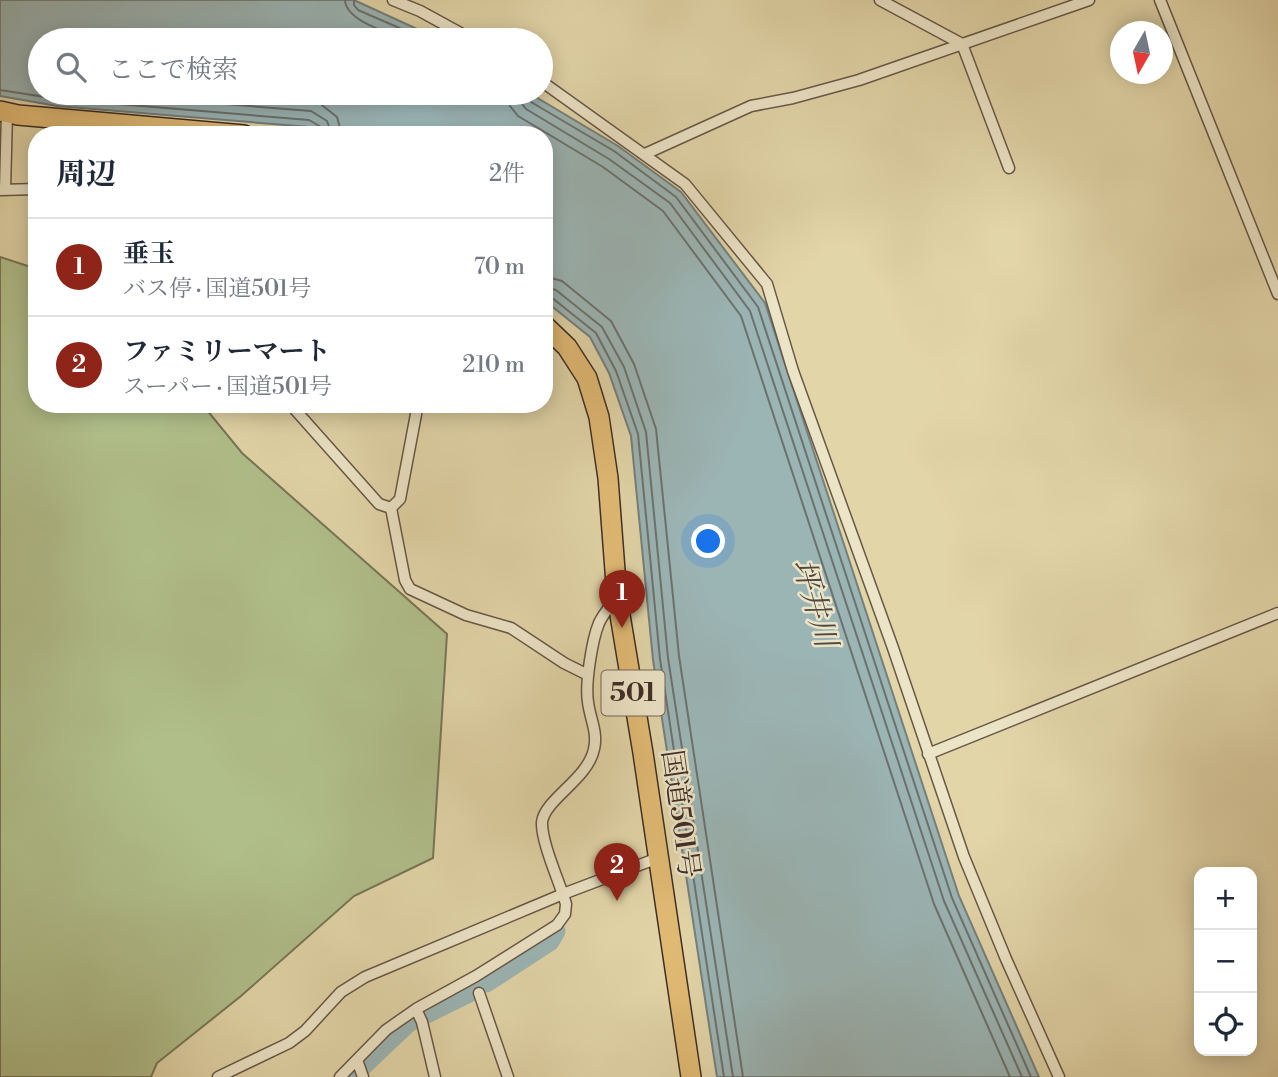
<!DOCTYPE html>
<html lang="ja">
<head>
<meta charset="utf-8">
<style>
  :root { --surface:#fff; --page:#f6f6f7; --text:#1f2937; --muted:#747a83; --line:#e0e1e3; --accent:#8f2418 }
  body { margin:0; font-family:"Libre Bodoni","Noto Serif JP",serif; background:var(--page); color:var(--text) }
  .controls { position:absolute; right:21px; bottom:21px; display:grid; overflow:hidden; border-radius:14px; box-shadow:0 4px 18px #0003 }
  .controls button { width:63px; height:63px; display:grid; place-items:center; padding:0; border:0; border-bottom:2px solid var(--line); background:var(--surface); color:var(--text); font:35px sans-serif }
  .compass { position:absolute; left:1110px; top:21px; width:63px; height:63px; border-radius:50%; background:var(--surface); box-shadow:0 4px 18px #0003; rotate:189deg }
  .you { position:absolute; left:709px; top:542px; width:24px; height:24px; margin:-18px; border:5px solid #fff; border-radius:50%; background:#1a73e8; box-shadow:0 0 0 10px #1a73e833 }
  .badge { display:grid; place-items:center; width:46px; height:46px; border-radius:50%; background:var(--accent); color:#fff; font-size:23px; font-weight:700 }
  .pin { position:absolute; translate:-50% -58px; filter:drop-shadow(0 2px 4px #0008) }
  .pin::after { content:''; position:absolute; top:37px; width:24px; height:21px; background:inherit; clip-path:polygon(0 0,100% 0,50% 100%) }
  .list { margin:0; padding:0; list-style:none }
  h2 { display:flex; justify-content:space-between; align-items:center; height:91px; margin:0; padding:0 28px; font-size:30px }
  h2 small { font-size:23px; font-weight:400; color:var(--muted) }
  .list li { display:grid; grid-template-columns:46px 1fr auto; gap:21px; align-items:center; box-sizing:border-box; height:98px; padding:0 28px; border-top:2px solid var(--line) }
  .list b { display:block; font-size:26px; white-space:nowrap }
  .list p { margin:0; font-size:23px; white-space:nowrap; color:var(--muted) }
  .list em { font-size:23px; font-style:normal; color:var(--muted) }
  .icon { flex:none; width:38px; height:38px; fill:none; stroke:currentColor; stroke-width:2; stroke-linecap:round; stroke-linejoin:round }
  .map { position:relative; flex:none; width:1278px; height:1077px; overflow:hidden }
  .search { position:absolute; background:var(--surface); box-shadow:0 4px 18px #0003; left:28px; top:28px; width:525px; height:77px; display:flex; align-items:center; gap:18px; box-sizing:border-box; padding:0 24px; border-radius:38px; color:var(--muted); font-size:26px }
  .panel { position:absolute; background:var(--surface); box-shadow:0 4px 18px #0003; left:28px; top:126px; width:525px; height:287px; border-radius:28px }
  .map>svg:first-child { display:block }
  .green { fill:#b0be8a; stroke:#777658; stroke-width:2 }
  .water { fill:#9bb5b5; stroke:#767f7c; stroke-width:2 }
  .lines { fill:none; stroke-linecap:round; stroke-linejoin:round }
  .shore { stroke:#6c716e; stroke-width:2 }
  .river { stroke:#9bb5b5; stroke-width:21 }
  .minor-casing { stroke:#675747; stroke-width:13 }
  .trunk-casing { stroke:#3e2d27; stroke-width:22 }
  .minor { stroke:#ece4c6; stroke-width:10 }
  .trunk { stroke:#e1ba74; stroke-width:19 }
  .labels { text-anchor:middle; dominant-baseline:central; stroke-width:5; stroke-linejoin:round; paint-order:stroke }
  .shield { fill:#ece4c6; stroke:#726457; stroke-width:2 }
  .shield-label { font-size:26px; font-weight:bold; fill:#3e2d27 }
  .street-label { font-size:28px; fill:#3e2d27; stroke:#ece4c6 }
  .water-label { font-size:30px; font-style:italic; fill:#514843; stroke:#ece4c6 }
</style>
</head>
<body>
<div class="map">
<svg width="1278" height="1077" viewBox="0 0 1278 1077">
  <rect width="100%" height="100%" fill="#e2d5a8"/>
  <filter id="stains"><feTurbulence type="fractalNoise" baseFrequency=".00286" numOctaves="4"/><feColorMatrix values="0 0 0 0 .2 0 0 0 0 .09 0 0 0 0 .02 0 0 0 .5 -.17"/></filter>
  <radialGradient id="worn" r=".72"><stop offset=".6" stop-color="#630" stop-opacity="0"/><stop offset="1" stop-color="#630" stop-opacity=".3"/></radialGradient>
  <path class="green" d="M 0,257 L 37,269 L 37,404 L 202,404 L 242,453 L 447,634 L 433,858 L 354,896 L 241,996 L 157,1063 L 151,1077 L 0,1077 Z"/>
  <path class="water" d="M 0,0 L 354,0 L 441,40 L 40,40 L 40,93 L 529,93 L 618,146 L 681,192 L 765,303 L 959,896 L 1039,1077 L 717,1077 L 653,660 L 631,436 L 609,373 L 590,337 L 544,300 L 544,135 L 320,135 L 309,127 L 57,106 L 0,96 Z"/>
  <g class="lines">
    <path class="shore" d="M 345,0 C 346,21 387,32 406,40
      M 354,0 L 354,5 L 358,10 L 427,40
      M 0,90 L 58,99 L 309,120 L 321,127 L 323,135
      M 89,93 L 311,111 L 327,121 L 332,135
      M 214,93 L 318,102 L 337,117 L 342,135
      M 508,93 L 510,106 L 518,116 L 603,167 L 663,211 L 741,316 L 934,904 L 1010,1077
      M 518,93 L 520,101 L 526,109 L 609,159 L 670,203 L 750,311 L 944,901 L 1022,1077
      M 527,93 L 531,102 L 614,151 L 676,197 L 758,307 L 952,898 L 1031,1077
      M 544,276 L 562,281 L 611,321 L 634,364 L 656,429 L 679,656 L 743,1077
      M 544,287 L 556,290 L 602,327 L 624,367 L 646,432 L 668,658 L 733,1077
      M 544,295 L 551,297 L 596,333 L 616,371 L 638,434 L 660,659 L 724,1077"/>
    <path class="river" d="M 486,982 L 549,941 L 555,931
      M 350,1077 L 408,1022 L 475,989"/>
    <g class="minor-casing">
      <path id="minor" d="M 393,0 L 420,11 L 473,40
        M 880,0 L 962,44 L 1009,168
        M 1160,0 L 1278,294
        M 541,81 L 685,184 L 767,284 L 793,371 L 893,648 L 964,857 L 1006,959 L 1059,1077
        M 645,154 L 751,106 L 793,98 L 859,80 L 1089,0
        M 0,190 L 37,189
        M 5,190 L 7,112
        M 290,404 L 379,504 L 391,508 L 400,499 L 417,409
        M 391,508 L 405,580 L 410,589 L 466,615 L 511,628 L 564,663 L 588,675
        M 928,754 L 1278,613
        M 479,993 L 508,1077
        M 416,1009 L 422,1022 L 435,1077
        M 357,1060 L 363,1077
        M 218,1077 L 289,1043 L 305,1031 L 341,992 L 365,977 L 563,894 L 658,858
        M 340,1077 L 386,1030 L 416,1009 L 476,976 L 557,925 L 565,914 L 566,904 C 560,883 541,842 542,822 C 545,799 588,779 594,749 C 598,732 590,719 588,702 C 585,684 592,640 599,623 C 603,614 611,605 617,597"/>
    </g>
    <g class="trunk-casing">
      <path id="trunk" d="M 0,111 L 18,115 L 244,135
        M 544,325 L 567,347 L 587,378 L 599,417 L 608,478 L 617,597 L 643,753 L 691,1077"/>
    </g>
    <use href="#minor" class="minor"/>
    <use href="#trunk" class="trunk"/>
  </g>
  <g class="labels">
    <rect class="shield" x="601.5" y="670.5" width="63" height="45" rx="5"/>
    <g class="shield-label">
      <text x="633" y="693">501</text>
    </g>
    <g class="street-label">
      <text transform="translate(680 814) rotate(82)">国道501号</text>
    </g>
    <g class="water-label">
      <text transform="translate(814 603) rotate(74)">坪井川</text>
    </g>
  </g>
  <rect width="100%" height="100%" filter="url(#stains)"/>
  <rect width="100%" height="100%" fill="url(#worn)"/>
</svg>
<div class="controls">
<button>+</button>
<button>−</button>
<button><svg class="icon" aria-label="locate" viewBox="0 0 24 24"><circle cx="12" cy="12" r="6"/><path d="M12 2v4M12 18v4M2 12h4M18 12h4"/></svg></button>
</div>
<svg class="compass" viewBox="-18 -18 36 36"><path d="M0-13l5 13h-10z" fill="#e53935"/><path d="M0 13l5-13h-10z" fill="#747a83"/></svg>
<div class="you"></div>
<div class="pin badge" style="left:622px;top:628px">1</div>
<div class="pin badge" style="left:617px;top:901px">2</div>
<div class="search"><svg class="icon" aria-label="search" viewBox="0 0 24 24"><circle cx="10" cy="10" r="6"/><path d="M15 15l6 6"/></svg>ここで検索</div>
<section class="panel">
<h2>周辺<small>2件</small></h2>
<ul class="list">
<li><span class="badge">1</span><div><b>垂玉</b><p>バス停 · 国道501号</p></div><em>70 m</em></li>
<li><span class="badge">2</span><div><b>ファミリーマート</b><p>スーパー · 国道501号</p></div><em>210 m</em></li>
</ul>
</section>
</div>
</body>
</html>
